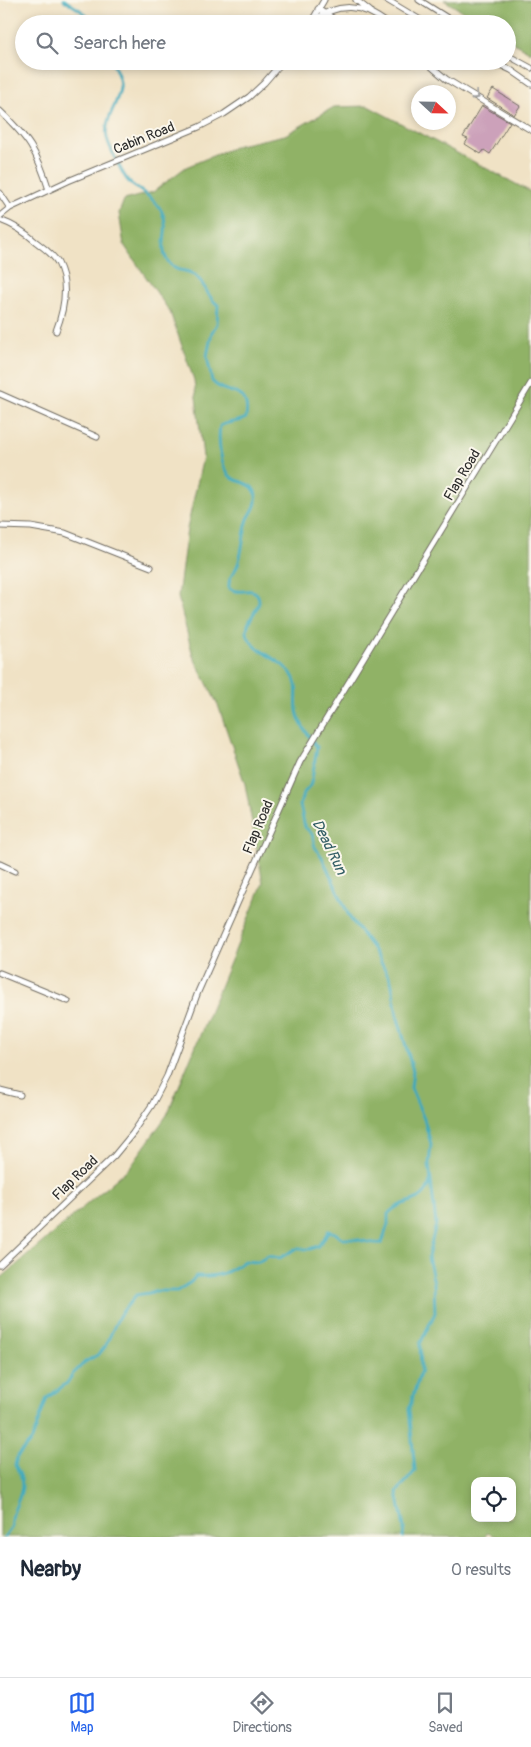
<!DOCTYPE html>
<html lang="en">
<head>
<meta charset="utf-8">
<style>
  :root { --surface:#fff; --page:#f2f2f3; --text:#1f2937; --muted:#747a83; --line:#e0e1e3; --accent:#2563eb }
  body { margin:0; font-family:Pangolin,sans-serif; background:var(--page); color:var(--text) }
  .controls { position:absolute; right:15px; bottom:15px; display:grid; overflow:hidden; border-radius:10px; box-shadow:0 2px 8px #0003 }
  .controls button { width:45px; height:45px; display:grid; place-items:center; padding:0; border:0; border-bottom:1px solid var(--line); background:var(--surface); color:var(--text); font:25px sans-serif }
  .compass { position:absolute; left:411px; top:85px; width:45px; height:45px; border-radius:50%; background:var(--surface); box-shadow:0 2px 8px #0003; rotate:112deg }
  .list { margin:0; padding:0; list-style:none }
  h2 { display:flex; justify-content:space-between; align-items:center; height:65px; margin:0; padding:0 20px; font-size:21px }
  h2 small { font-size:16px; font-weight:400; color:var(--muted) }
  .icon { flex:none; width:28px; height:28px; fill:none; stroke:currentColor; stroke-width:2; stroke-linecap:round; stroke-linejoin:round }
  .map { position:relative; flex:none; width:531px; height:1537px; overflow:hidden }
  .search { position:absolute; background:var(--surface); box-shadow:0 2px 8px #0003; left:15px; right:15px; top:15px; height:55px; display:flex; align-items:center; gap:12px; box-sizing:border-box; padding:0 18px; border-radius:28px; color:var(--muted); font-size:19px }
  .sheet { height:140px; background:var(--surface) }
  nav { display:flex; justify-content:space-around; align-items:center; box-sizing:border-box; height:70px; border-top:1px solid var(--line); background:var(--surface); font-size:14px; color:var(--muted) }
  nav a { display:grid; justify-items:center; gap:2px }
  nav .on { color:var(--accent) }
  .map>svg:first-child { display:block }
  .forest { fill:#90b266; stroke:#5e6e48; fill-rule:evenodd }
  .lines { fill:none; stroke-linecap:round; stroke-linejoin:round }
  .stream { stroke:#3da9bc; stroke-width:3 }
  .building { fill:#cca1ba }
  .lane-casing { stroke:#706b61; stroke-width:7 }
  .lane { stroke:#fff; stroke-width:5 }
  .oneway { stroke:#a0a0a0 }
  .labels { text-anchor:middle; dominant-baseline:central; stroke-width:4; stroke-linejoin:round; paint-order:stroke }
  .street-label { font-size:14px; fill:#2b2b2b; stroke:#fbf7ec }
  .water-label { font-size:15px; font-style:italic; fill:#325d65; stroke:#fbf7ec }
</style>
</head>
<body>
<div class="map">
<svg width="531" height="1537" viewBox="0 0 531 1537">
  <rect width="100%" height="100%" fill="#fbf7ec"/>
  <filter id="ink" filterUnits="userSpaceOnUse"><feTurbulence type="fractalNoise" baseFrequency=".02" numOctaves="2"/><feDisplacementMap in="SourceGraphic" scale="10" xChannelSelector="R" yChannelSelector="G"/><feConvolveMatrix kernelMatrix="1 2 1 2 8 2 1 2 1" color-interpolation-filters="sRGB"/></filter>
  <filter id="wash" filterUnits="userSpaceOnUse"><feTurbulence type="fractalNoise" baseFrequency=".0096" numOctaves="4" result="noise"/><feDisplacementMap in="SourceGraphic" scale="20" xChannelSelector="R" yChannelSelector="G"/><feGaussianBlur stdDeviation="1.12" result="paint"/><feColorMatrix in="noise" values="0 0 0 0 0 0 0 0 0 0 0 0 0 0 0 0 0 1.4 0 .05"/><feComposite in="paint" operator="in"/></filter>
  <g filter="url(#wash)">
    <rect width="100%" height="100%" fill="#f0e2c5"/>
    <path class="forest" d="M 444,0 L 531,0 L 531,53 L 507,39 L 507,24 L 483,24 Z
      M 368,106 L 531,192 L 531,1537 L 499,1537 L 487,1533 L 485,1537 L 0,1537 L 0,1279 L 130,1167 L 167,1115 L 263,883 L 245,784 L 218,705 L 193,656 L 178,597 L 187,529 L 203,457 L 194,380 L 170,312 L 124,245 L 119,213 L 124,200 L 153,192 L 186,167 L 239,145 L 285,135 L 334,107 ZM 475,1481 L 512,1481 L 512,1518 L 475,1518 Z"/>
    <g class="lines">
      <path class="stream" d="M 64,0 L 80,10 L 96,24
        M 112,61 C 115,69 121,78 120,87 C 119,103 103,120 107,138 C 109,146 123,176 129,182 C 140,192 155,197 162,212 C 171,231 158,246 167,260 C 177,275 183,267 195,275 C 205,283 207,298 218,305 L 217,324 L 212,332 L 207,356 L 212,381 C 226,398 251,384 246,418 C 238,423 228,421 220,426 C 218,440 220,468 231,477 C 239,484 258,481 256,501 C 256,507 251,513 248,519 C 243,533 243,550 238,564 C 235,574 228,575 229,588 C 239,596 250,586 257,594 C 266,606 242,620 248,636 C 254,652 279,658 291,673 C 300,686 295,696 297,710 C 299,724 309,736 317,747 L 312,779 L 310,786 L 303,794 L 300,805 L 305,827 L 312,834 L 315,847 L 322,857 L 350,918 L 372,947 L 391,980 L 397,1015 L 413,1071 L 411,1088 L 424,1119 L 431,1144 L 429,1164 L 436,1224 L 428,1257 L 434,1283 L 435,1313 L 420,1344 L 421,1370 L 409,1409 L 415,1471 L 397,1492 L 404,1528 L 403,1537
        M 5,1537 L 12,1527 C 10,1501 33,1494 15,1465 L 17,1457 L 32,1440 L 47,1398 L 67,1383 L 73,1374 L 85,1362 L 99,1354 L 105,1347 L 119,1316 L 136,1295 L 149,1293 L 154,1291 L 177,1291 L 191,1282 L 196,1276 C 217,1277 228,1274 244,1261 L 258,1262 L 268,1256 L 280,1258 L 295,1249 L 310,1249 L 318,1246 L 324,1239 L 328,1231 L 335,1233 L 343,1239 C 358,1237 369,1245 382,1243 L 388,1224 L 388,1214 C 404,1196 424,1207 430,1181"/>
    </g>
    <g id="blocks">
      <path class="building" d="M 493,89 L 520,106 L 514,115 L 487,98 Z
        M 482,106 L 510,122 L 490,154 L 484,150 L 481,154 L 465,144 L 468,139 L 463,137 Z"/>
    </g>
  </g>
  <g filter="url(#ink)">
    <use href="#blocks" fill-opacity="0" stroke="#706b61" stroke-width="1"/>
    <g class="lines">
      <g class="lane-casing">
        <path id="lane" d="M 356,0 L 370,11
          M 387,0 L 427,24
          M 419,0 L 457,24
          M 318,9 L 342,24
          M 313,19 L 324,0
          M 311,22 C 338,2 362,3 388,24
          M 507,55 L 531,68
          M 425,61 L 446,79 L 531,130
          M 492,61 L 511,70 L 531,84
          M 0,111 C 29,139 37,151 49,190
          M 0,193 L 10,208
          M 0,216 L 10,208 L 68,181 L 199,127 L 224,114 L 249,97 L 264,83 L 283,61
          M 0,220 C 14,225 25,232 36,242 C 44,248 53,254 58,263 C 69,284 64,310 56,331
          M 0,394 L 97,437
          M 0,526 L 31,527 L 65,533 L 151,567
          M 0,864 L 15,871
          M 0,973 L 68,1001
          M 0,1090 L 20,1095
          M 0,1265 L 114,1156 L 133,1133 L 152,1105 L 167,1076 L 198,992 L 300,762 L 531,383"/>
      </g>
      <use href="#lane" class="lane"/>
    </g>
    <defs><path id="oneway-chevron" d="M-2-3.5L2.5 0L-2 3.5" fill="none" stroke-width="1.6" stroke-linecap="round" stroke-linejoin="round" transform="scale(1.25)"/></defs>
    <use class="oneway" href="#oneway-chevron" transform="translate(476 96) rotate(32)"/>
  </g>
  <g class="labels">
    <g class="street-label">
      <text transform="translate(144 138) rotate(-22)">Cabin Road</text>
      <text transform="translate(462 475) rotate(-59)">Flap Road</text>
      <text transform="translate(258 827) rotate(-67)">Flap Road</text>
      <text transform="translate(75 1178) rotate(-44)">Flap Road</text>
    </g>
    <g class="water-label">
      <text transform="translate(329 847) rotate(64)">Dead Run</text>
    </g>
  </g>
</svg>
<div class="controls">
<button><svg class="icon" aria-label="locate" viewBox="0 0 24 24"><circle cx="12" cy="12" r="6"/><path d="M12 2v4M12 18v4M2 12h4M18 12h4"/></svg></button>
</div>
<svg class="compass" viewBox="-18 -18 36 36"><path d="M0-13l5 13h-10z" fill="#e53935"/><path d="M0 13l5-13h-10z" fill="#747a83"/></svg>
<div class="search"><svg class="icon" aria-label="search" viewBox="0 0 24 24"><circle cx="10" cy="10" r="6"/><path d="M15 15l6 6"/></svg>Search here</div>
</div>
<section class="sheet">
<h2>Nearby<small>0 results</small></h2>
<ul class="list">
</ul>
</section>
<nav>
<a class="on"><svg class="icon" aria-label="map" viewBox="0 0 24 24"><path d="M3 6l6-2 6 2 6-2v14l-6 2-6-2-6 2zM9 4v14M15 6v14"/></svg>Map</a>
<a><svg class="icon" aria-label="directions" viewBox="0 0 24 24"><path d="M12 3l9 9-9 9-9-9zM9 14v-3h6M13 9l2 2-2 2"/></svg>Directions</a>
<a><svg class="icon" aria-label="saved" viewBox="0 0 24 24"><path d="M7 4h10v16l-5-4-5 4z"/></svg>Saved</a>
</nav>
</body>
</html>
